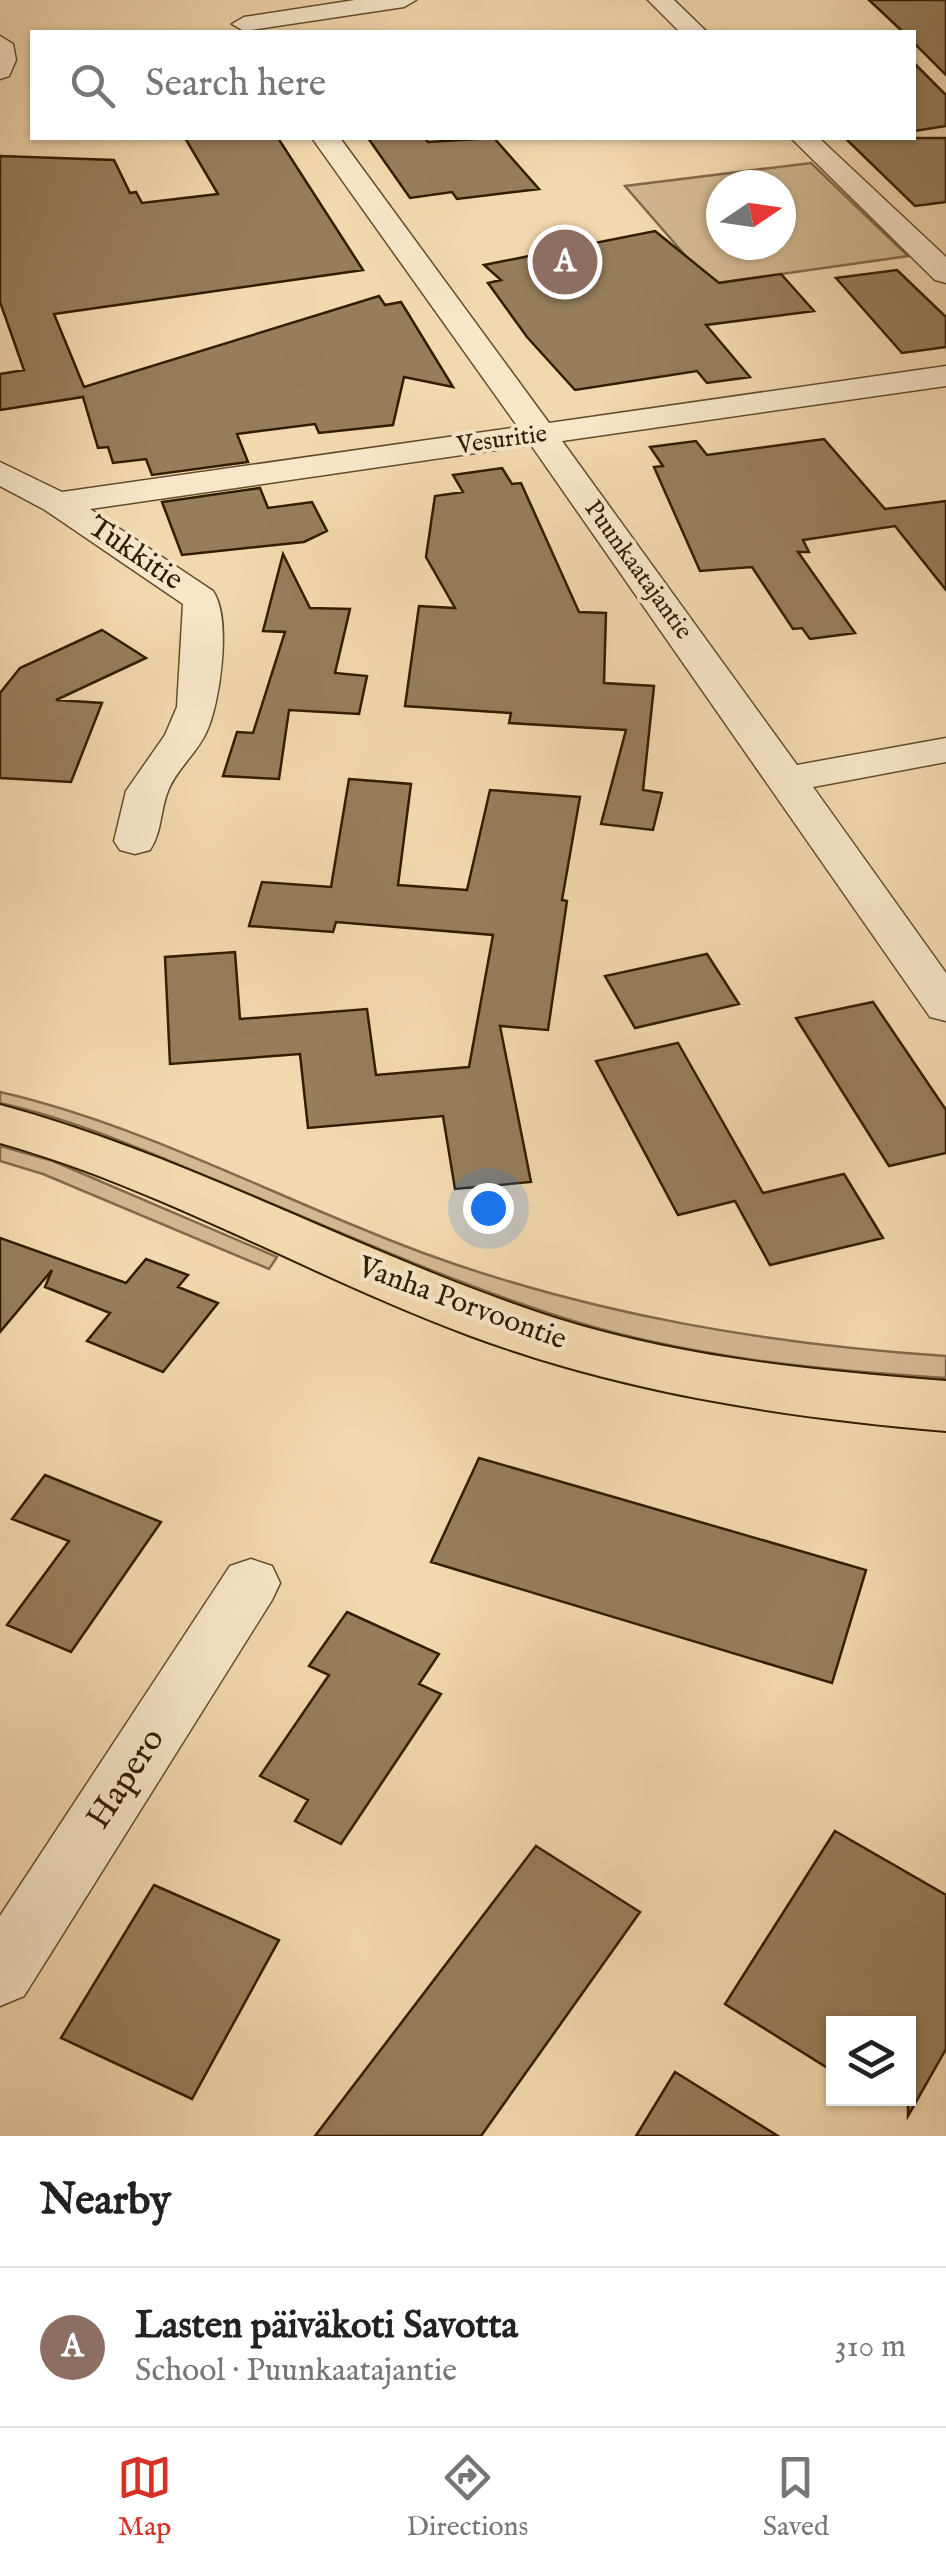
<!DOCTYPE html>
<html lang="en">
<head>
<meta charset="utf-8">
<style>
  :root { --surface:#fff; --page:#f6f6f6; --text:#222; --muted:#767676; --line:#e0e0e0; --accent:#d93025 }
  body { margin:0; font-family:"IM FELL English",serif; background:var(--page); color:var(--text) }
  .controls { position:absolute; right:30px; bottom:30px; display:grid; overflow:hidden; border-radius:0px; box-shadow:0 2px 8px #0004 }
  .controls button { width:90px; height:90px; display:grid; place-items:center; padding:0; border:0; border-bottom:2px solid var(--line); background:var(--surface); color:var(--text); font:50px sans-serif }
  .compass { position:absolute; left:706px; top:170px; width:90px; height:90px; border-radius:50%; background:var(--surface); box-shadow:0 2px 8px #0004; rotate:77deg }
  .you { position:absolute; left:488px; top:1208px; width:35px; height:35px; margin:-25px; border:8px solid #fff; border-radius:50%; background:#1a73e8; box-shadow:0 0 0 15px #1a73e833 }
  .badge { display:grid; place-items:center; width:65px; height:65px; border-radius:50%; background:var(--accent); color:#fff; font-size:32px; font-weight:700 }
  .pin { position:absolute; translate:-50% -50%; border:5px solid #fff; box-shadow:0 2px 10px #0006 }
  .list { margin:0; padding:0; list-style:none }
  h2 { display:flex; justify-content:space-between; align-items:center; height:130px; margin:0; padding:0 40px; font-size:42px }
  h2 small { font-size:32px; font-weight:400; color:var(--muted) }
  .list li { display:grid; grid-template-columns:65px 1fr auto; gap:30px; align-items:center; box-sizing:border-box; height:160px; padding:0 40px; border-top:2px solid var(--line) }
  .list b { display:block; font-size:38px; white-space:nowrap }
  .list p { margin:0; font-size:32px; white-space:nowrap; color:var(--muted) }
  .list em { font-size:32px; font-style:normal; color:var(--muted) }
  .icon { flex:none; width:55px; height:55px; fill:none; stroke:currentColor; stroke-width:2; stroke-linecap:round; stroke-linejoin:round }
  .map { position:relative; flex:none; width:946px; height:2136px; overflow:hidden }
  .search { position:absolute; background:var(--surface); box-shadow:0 2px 8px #0004; left:30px; right:30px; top:30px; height:110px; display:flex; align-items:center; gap:25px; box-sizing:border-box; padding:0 35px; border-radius:0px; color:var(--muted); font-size:38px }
  .sheet { height:290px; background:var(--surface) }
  nav { display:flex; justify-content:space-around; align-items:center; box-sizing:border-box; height:140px; border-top:2px solid var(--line); background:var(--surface); font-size:28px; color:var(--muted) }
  nav a { display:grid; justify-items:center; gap:5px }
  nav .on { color:var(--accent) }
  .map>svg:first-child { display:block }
  .green { fill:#d2b891; stroke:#826a49; stroke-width:2.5; fill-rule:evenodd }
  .building { fill:#967e5b; stroke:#331d01; stroke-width:2.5 }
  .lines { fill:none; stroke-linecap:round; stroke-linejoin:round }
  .street-casing { stroke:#634c2c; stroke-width:3 }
  .primary-casing { stroke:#331d01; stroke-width:4 }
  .street { fill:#f7e6ca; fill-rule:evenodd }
  .primary { fill:#f2d8ae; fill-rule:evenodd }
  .labels { text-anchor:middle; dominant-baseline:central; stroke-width:8; stroke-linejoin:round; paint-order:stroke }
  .far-street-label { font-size:25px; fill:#331d01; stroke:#f7e6ca }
  .street-label { font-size:30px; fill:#331d01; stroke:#f7e6ca }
  .near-street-label { font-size:35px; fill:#331d01; stroke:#f7e6ca }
</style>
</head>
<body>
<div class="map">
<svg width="946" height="2136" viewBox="0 0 946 2136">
  <rect width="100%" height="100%" fill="#f2d8ae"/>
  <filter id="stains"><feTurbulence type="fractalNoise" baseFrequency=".002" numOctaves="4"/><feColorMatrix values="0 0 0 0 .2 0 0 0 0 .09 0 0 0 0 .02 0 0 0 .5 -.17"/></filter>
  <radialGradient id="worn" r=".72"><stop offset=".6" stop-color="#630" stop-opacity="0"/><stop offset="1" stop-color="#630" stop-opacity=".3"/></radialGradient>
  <path class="green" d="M 811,163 L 908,256 L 710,284 L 625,186 ZM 721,185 L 781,185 L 781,245 L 721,245 Z
    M 0,1092 C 148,1126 284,1202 426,1254 C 594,1315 768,1344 946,1356 L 946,1378 C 820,1370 694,1358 573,1321 C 448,1282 327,1226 206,1176 C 138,1148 72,1119 0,1103 Z
    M 0,1146 L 53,1161 L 277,1257 L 269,1269 L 43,1174 L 0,1161 Z"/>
  <path class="building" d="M 869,0 L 946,0 L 946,75 L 914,43 L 914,32 L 903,32 Z
    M 914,63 L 946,95 L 946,126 L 914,131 Z
    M 185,138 L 278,138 L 363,270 L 54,314 L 84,387 L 379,296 L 385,305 L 401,302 L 453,387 L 404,377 L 393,425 L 319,433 L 315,424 L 237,434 L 248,462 L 152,475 L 146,459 L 113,463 L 108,447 L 98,448 L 83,397 L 0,410 L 0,374 L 24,370 L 0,302 L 0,156 L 114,160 L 130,193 L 136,192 L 142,203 L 218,194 Z
    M 368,138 L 425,138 L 428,142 L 494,138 L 539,189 L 457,199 L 452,192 L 410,198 Z
    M 845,138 L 946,138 L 946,202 L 915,206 Z
    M 655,231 L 719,283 L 781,274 L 814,311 L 706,325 L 750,377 L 707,383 L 697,371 L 575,390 L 527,337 L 488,283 L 501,280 L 484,265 Z
    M 897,270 L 946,317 L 946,347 L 902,353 L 836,278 Z
    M 824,439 L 885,509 L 946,501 L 946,590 L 895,526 L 803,540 L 809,552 L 798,552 L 855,633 L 810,639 L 802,628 L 793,629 L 752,567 L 700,571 L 654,467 L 663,466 L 650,447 L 696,441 L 707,455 Z
    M 502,468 L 512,484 L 521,483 L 579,612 L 606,613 L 604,683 L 654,686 L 643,790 L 662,793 L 653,830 L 601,824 L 626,730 L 509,723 L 511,713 L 405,706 L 419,606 L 455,608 L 426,557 L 435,496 L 463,492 L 453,475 Z
    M 260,488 L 268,508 L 312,502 L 327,531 L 304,542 L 182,555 L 162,502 Z
    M 283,554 L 310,608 L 350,609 L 335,673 L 367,676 L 359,714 L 289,710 L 279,779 L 223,776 L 237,732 L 253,733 L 285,632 L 263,631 Z
    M 102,630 L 146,658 L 56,700 L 102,703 L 71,782 L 0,778 L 0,693 L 20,668 Z
    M 349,779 L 411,784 L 398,885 L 467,890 L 490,790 L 580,797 L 562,900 L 567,901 L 548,1030 L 500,1026 L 531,1182 L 455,1189 L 443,1116 L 308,1128 L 300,1054 L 170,1064 L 165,957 L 235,952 L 240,1019 L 367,1009 L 376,1075 L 469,1067 L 493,935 L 336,922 L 333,932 L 249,926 L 262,882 L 331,887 Z
    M 707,954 L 739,1004 L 635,1028 L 605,976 Z
    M 873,1002 L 946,1110 L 946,1153 L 889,1166 L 796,1018 Z
    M 678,1043 L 763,1193 L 844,1174 L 883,1238 L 770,1265 L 735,1201 L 678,1215 L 596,1061 Z
    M 0,1238 L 126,1283 L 146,1259 L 188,1275 L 178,1287 L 218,1303 L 163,1372 L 87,1341 L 110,1313 L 45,1287 L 52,1270 L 0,1332 Z
    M 479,1458 L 866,1570 L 832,1683 L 431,1562 Z
    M 45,1475 L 161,1522 L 71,1652 L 7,1625 L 69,1541 L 12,1519 Z
    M 347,1612 L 439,1654 L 419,1684 L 441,1694 L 341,1844 L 295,1821 L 308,1800 L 260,1776 L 329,1675 L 309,1666 Z
    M 835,1831 L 946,1895 L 946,2049 L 908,2116 L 908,2024 L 834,2024 L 834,2072 L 725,2004 Z
    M 536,1846 L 640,1912 L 481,2136 L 315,2136 Z
    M 154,1885 L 279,1940 L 192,2099 L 61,2038 Z
    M 675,2072 L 778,2136 L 636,2136 Z"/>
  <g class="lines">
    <g class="street-casing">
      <path id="street" d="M 355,0 L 416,0 L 404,7 L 244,31 L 232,24 L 244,17 Z
        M 648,0 L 674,0 L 707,32 L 680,32 Z
        M 0,36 L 13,44 L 16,60 L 9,76 L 0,79 Z
        M 312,138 L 340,138 L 549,423 L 946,366 L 946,386 L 562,441 L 797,765 L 946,738 L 946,762 L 813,787 L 946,973 L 946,1021 L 930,1017 L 531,445 L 90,509 L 213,591 C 232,618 220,705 206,733 C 196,754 176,770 168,791 C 160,811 162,832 150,850 L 135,854 L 120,850 L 114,841 L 126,791 L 165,735 L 177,707 L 183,604 L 45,510 L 0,486 L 0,462 L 62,492 L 518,427 Z
        M 791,138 L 819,138 L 946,257 L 946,283 L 935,280 Z
        M 251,1559 L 272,1566 L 280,1583 L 272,1600 L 24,1996 L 0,2006 L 0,1916 L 230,1566 Z"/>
    </g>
    <g class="primary-casing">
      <path id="primary" d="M 0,1105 C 193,1157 368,1258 558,1319 C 683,1358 816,1371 946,1381 L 946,1431 C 783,1417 625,1393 471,1336 C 312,1277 163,1189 0,1143 Z"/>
    </g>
    <use href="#street" class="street"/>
    <use href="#primary" class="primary"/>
  </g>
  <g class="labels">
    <g class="far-street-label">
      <text transform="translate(502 440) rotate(-8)">Vesuritie</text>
      <text transform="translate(638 570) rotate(54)">Puunkaatajantie</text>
    </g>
    <g class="street-label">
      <text transform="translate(135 554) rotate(34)">Tukkitie</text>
      <text transform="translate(462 1304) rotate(20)">Vanha Porvoontie</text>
    </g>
    <g class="near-street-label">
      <text transform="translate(126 1779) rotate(-57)">Hapero</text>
    </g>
  </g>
  <rect width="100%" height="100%" filter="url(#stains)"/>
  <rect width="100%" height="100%" fill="url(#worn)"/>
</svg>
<div class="controls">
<button><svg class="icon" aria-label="layers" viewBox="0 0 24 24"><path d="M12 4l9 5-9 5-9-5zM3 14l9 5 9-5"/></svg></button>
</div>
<svg class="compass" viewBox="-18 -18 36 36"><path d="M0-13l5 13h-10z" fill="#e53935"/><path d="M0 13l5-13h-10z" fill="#767676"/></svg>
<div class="you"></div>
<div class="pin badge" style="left:565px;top:262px;background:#8d6e63">A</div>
<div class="search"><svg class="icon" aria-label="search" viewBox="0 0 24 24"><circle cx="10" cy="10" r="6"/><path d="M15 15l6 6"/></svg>Search here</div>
</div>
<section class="sheet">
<h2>Nearby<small></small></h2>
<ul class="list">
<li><span class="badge" style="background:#8d6e63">A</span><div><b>Lasten päiväkoti Savotta</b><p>School · Puunkaatajantie</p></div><em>310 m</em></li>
</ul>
</section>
<nav>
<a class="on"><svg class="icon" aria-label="map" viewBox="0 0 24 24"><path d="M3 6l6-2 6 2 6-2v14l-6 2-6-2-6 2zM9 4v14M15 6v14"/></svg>Map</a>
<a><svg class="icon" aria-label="directions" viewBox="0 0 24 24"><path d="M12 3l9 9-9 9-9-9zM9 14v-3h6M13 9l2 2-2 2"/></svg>Directions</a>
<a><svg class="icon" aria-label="saved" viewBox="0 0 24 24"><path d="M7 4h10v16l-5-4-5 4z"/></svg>Saved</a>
</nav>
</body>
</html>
